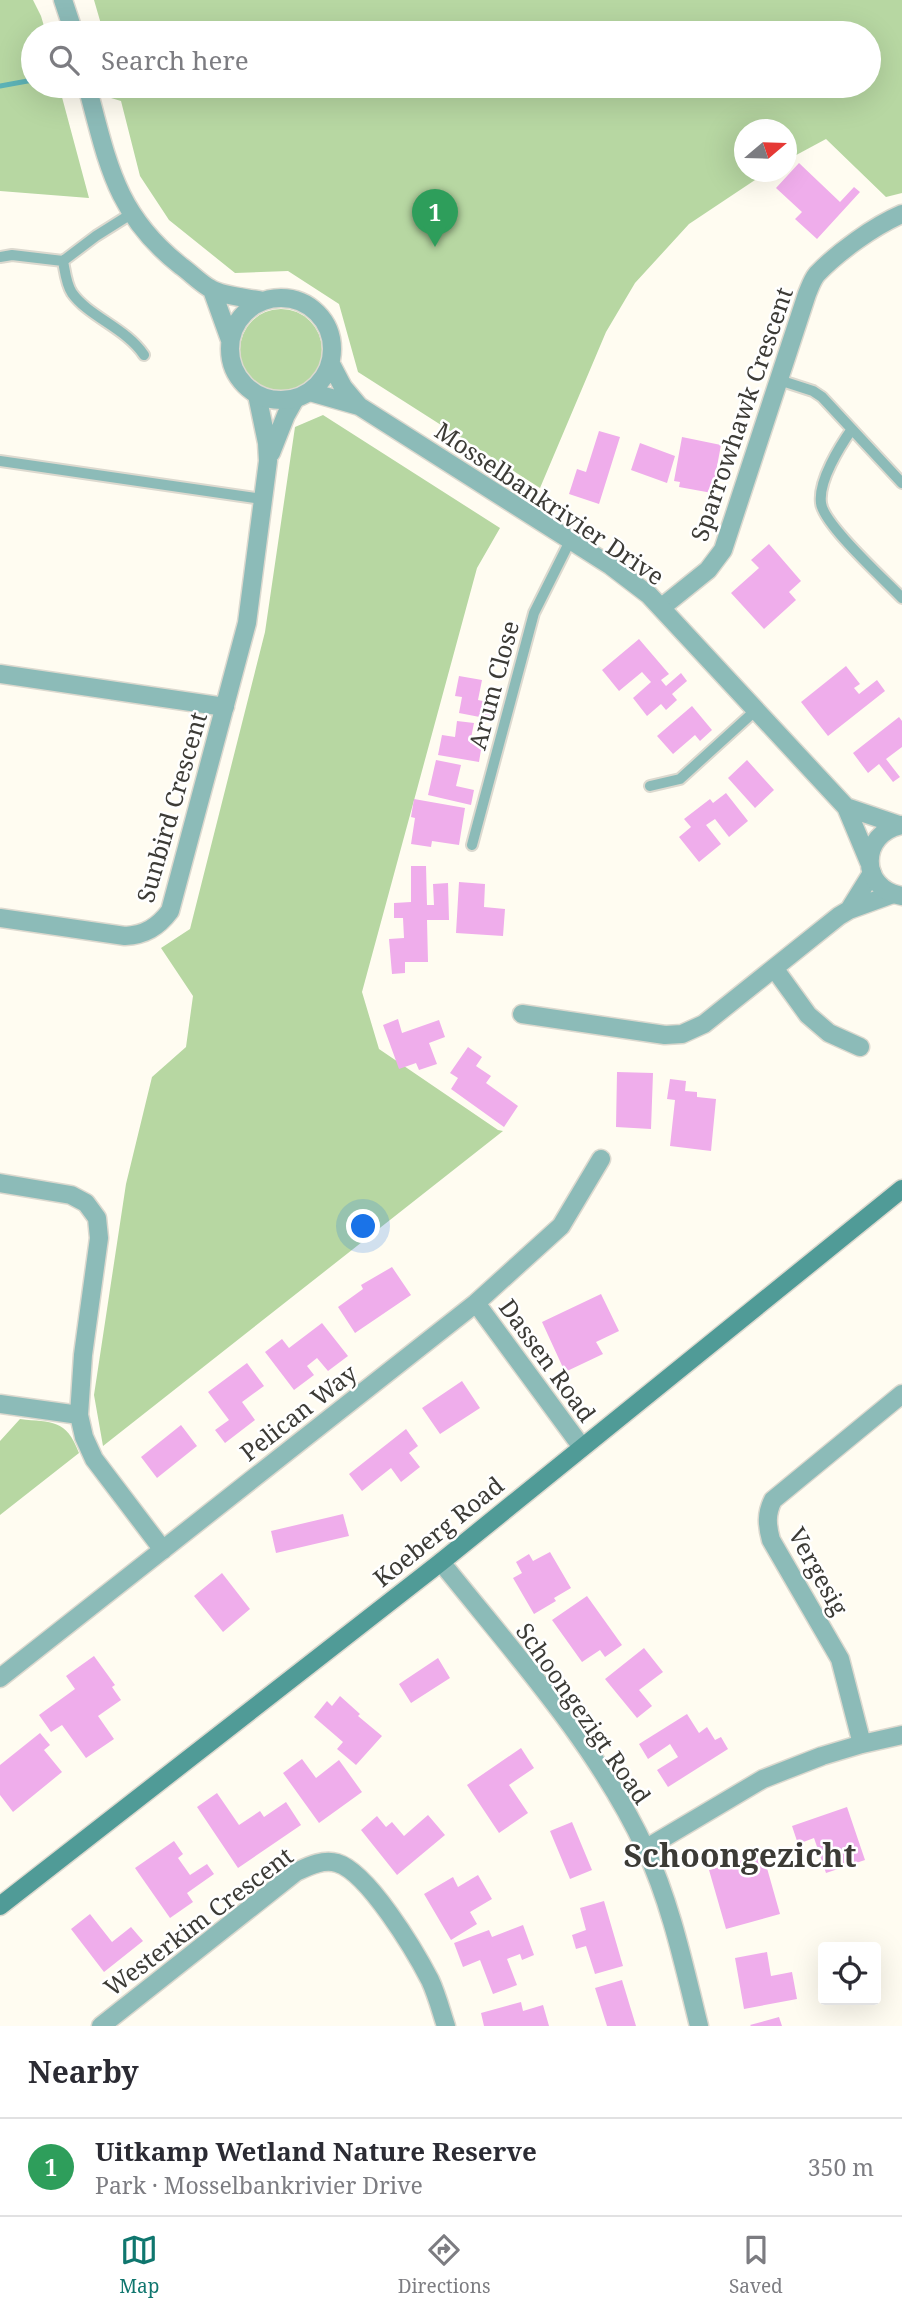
<!DOCTYPE html>
<html lang="en">
<head>
<meta charset="utf-8">
<style>
  :root { --surface:#fff; --page:#f2f2f3; --text:#2b2b33; --muted:#7c7c81; --line:#e1e1e2; --accent:#0f766e }
  body { margin:0; font-family:"Noto Serif",serif; background:var(--page); color:var(--text) }
  .controls { position:absolute; right:21px; bottom:21px; display:grid; overflow:hidden; border-radius:7px; box-shadow:0 7px 28px #0002 }
  .controls button { width:63px; height:63px; display:grid; place-items:center; padding:0; border:0; border-bottom:2px solid var(--line); background:var(--surface); color:var(--text); font:35px sans-serif }
  .compass { position:absolute; left:734px; top:119px; width:63px; height:63px; border-radius:50%; background:var(--surface); box-shadow:0 7px 28px #0002; rotate:71deg }
  .you { position:absolute; left:364px; top:1227px; width:24px; height:24px; margin:-18px; border:5px solid #fff; border-radius:50%; background:#1a73e8; box-shadow:0 0 0 10px #1a73e833 }
  .badge { display:grid; place-items:center; width:46px; height:46px; border-radius:50%; background:var(--accent); color:#fff; font-size:23px; font-weight:700 }
  .pin { position:absolute; translate:-50% -58px; filter:drop-shadow(0 2px 4px #0008) }
  .pin::after { content:''; position:absolute; top:37px; width:24px; height:21px; background:inherit; clip-path:polygon(0 0,100% 0,50% 100%) }
  .list { margin:0; padding:0; list-style:none }
  h2 { display:flex; justify-content:space-between; align-items:center; height:91px; margin:0; padding:0 28px; font-size:30px }
  h2 small { font-size:23px; font-weight:400; color:var(--muted) }
  .list li { display:grid; grid-template-columns:46px 1fr auto; gap:21px; align-items:center; box-sizing:border-box; height:98px; padding:0 28px; border-top:2px solid var(--line) }
  .list b { display:block; font-size:26px; white-space:nowrap }
  .list p { margin:0; font-size:23px; white-space:nowrap; color:var(--muted) }
  .list em { font-size:23px; font-style:normal; color:var(--muted) }
  .icon { flex:none; width:38px; height:38px; fill:none; stroke:currentColor; stroke-width:2; stroke-linecap:round; stroke-linejoin:round }
  .map { position:relative; flex:none; width:902px; height:2026px; overflow:hidden }
  .search { position:absolute; background:var(--surface); box-shadow:0 7px 28px #0002; left:21px; right:21px; top:21px; height:77px; display:flex; align-items:center; gap:18px; box-sizing:border-box; padding:0 24px; border-radius:38px; color:var(--muted); font-size:26px }
  .sheet { height:189px; background:var(--surface) }
  nav { display:flex; justify-content:space-around; align-items:center; box-sizing:border-box; height:98px; border-top:2px solid var(--line); background:var(--surface); font-size:19px; color:var(--muted) }
  nav a { display:grid; justify-items:center; gap:4px }
  nav .on { color:var(--accent) }
  .map>svg:first-child { display:block }
  .green { fill:#b7d7a2 }
  .lines { fill:none; stroke-linecap:round; stroke-linejoin:round }
  .stream { stroke:#5db3b7; stroke-width:5 }
  .building { fill:#efadeb }
  .service-casing { stroke:#dcd9cf; stroke-width:14 }
  .minor-casing { stroke:#dcd9cf; stroke-width:21 }
  .tertiary-casing { stroke:#dcd9cf; stroke-width:21 }
  .secondary-casing { stroke:#dcd9cf; stroke-width:21 }
  .service { stroke:#8cbbb8; stroke-width:10 }
  .minor { stroke:#8cbbb8; stroke-width:18 }
  .tertiary { stroke:#8cbbb8; stroke-width:18 }
  .secondary { stroke:#509b97; stroke-width:18 }
  .labels { text-anchor:middle; dominant-baseline:central; stroke-width:5; stroke-linejoin:round; paint-order:stroke }
  .street-label { font-size:24px; fill:#3c3b36; stroke:#fff }
  .district-label { font-size:32px; font-weight:bold; fill:#3c3b36; stroke:#fff }
</style>
</head>
<body>
<div class="map">
<svg width="902" height="2026" viewBox="0 0 902 2026">
  <rect width="100%" height="100%" fill="#fffcf1"/>
  <path class="green" d="M 0,0 L 33,0 L 41,16 L 46,33 L 33,33 L 33,86 L 59,86 L 89,198 L 0,191 Z
    M 94,0 L 902,0 L 902,193 L 886,197 L 826,139 L 787,160 L 786,130 L 744,130 L 744,172 L 767,172 L 689,224 L 635,283 L 606,332 L 540,488 L 358,372 L 339,304 L 288,271 L 235,273 L 169,220 L 140,176 L 121,101 L 111,98 L 108,86 L 869,86 L 869,33 L 95,33 L 103,31 Z
    M240 350a41 41 0 1 1 82 0a41 41 0 1 1-82 0Z
    M 323,415 L 500,528 L 477,568 L 362,992 L 379,1049 L 498,1130 L 503,1131 L 103,1446 L 94,1395 L 126,1184 L 152,1077 L 186,1047 L 193,996 L 161,948 L 190,929 L 265,632 L 295,427 Z
    M 20,1419 C 52,1423 66,1418 79,1453 L 0,1515 L 0,1441 Z"/>
  <g class="lines">
    <path class="stream" d="M 0,86 L 33,80"/>
  </g>
  <path class="building" d="M 799,163 L 840,202 L 854,187 L 860,192 L 817,239 L 795,219 L 802,212 L 776,188 Z
    M 599,431 L 620,437 L 599,504 L 569,494 L 577,469 L 586,472 Z
    M 682,437 L 721,445 L 712,493 L 679,487 L 680,482 L 674,481 Z
    M 640,443 L 675,456 L 667,483 L 631,470 Z
    M 769,544 L 801,581 L 789,592 L 796,600 L 764,629 L 731,593 L 759,568 L 751,560 Z
    M 639,639 L 669,674 L 661,680 L 666,686 L 681,673 L 687,681 L 672,694 L 677,700 L 666,710 L 661,704 L 647,716 L 633,698 L 651,682 L 642,672 L 619,691 L 602,670 Z
    M 846,666 L 860,684 L 854,688 L 859,694 L 877,680 L 885,691 L 828,736 L 801,702 Z
    M 459,676 L 482,680 L 478,700 L 493,703 L 490,719 L 459,713 L 462,697 L 455,696 Z
    M 692,706 L 712,730 L 700,741 L 695,735 L 673,754 L 657,736 Z
    M 899,717 L 902,721 L 902,747 L 886,759 L 900,777 L 893,782 L 879,764 L 868,773 L 853,753 Z
    M 457,721 L 474,723 L 470,743 L 482,744 L 479,762 L 438,755 L 442,735 L 455,737 Z
    M 436,760 L 461,765 L 456,786 L 474,790 L 471,805 L 428,795 Z
    M 747,760 L 774,790 L 755,808 L 728,778 Z
    M 726,793 L 748,821 L 729,837 L 715,819 L 706,825 L 721,844 L 699,862 L 679,837 L 691,827 L 684,819 L 710,799 L 713,803 Z
    M 414,799 L 465,808 L 459,845 L 432,841 L 431,847 L 411,844 L 415,818 L 411,817 Z
    M 411,866 L 426,866 L 427,905 L 434,905 L 433,884 L 448,883 L 449,920 L 427,920 L 428,962 L 405,962 L 405,973 L 392,974 L 389,939 L 404,938 L 403,918 L 394,918 L 394,903 L 411,902 Z
    M 459,882 L 485,884 L 484,907 L 505,909 L 503,936 L 456,933 Z
    M 398,1019 L 402,1033 L 439,1020 L 445,1037 L 429,1043 L 437,1064 L 419,1070 L 416,1063 L 399,1069 L 383,1025 Z
    M 468,1047 L 482,1057 L 476,1066 L 491,1076 L 486,1083 L 518,1106 L 504,1127 L 451,1089 L 458,1078 L 450,1073 Z
    M 617,1072 L 653,1073 L 651,1129 L 616,1127 Z
    M 670,1079 L 686,1081 L 685,1091 L 697,1092 L 697,1097 L 716,1099 L 711,1151 L 670,1146 L 675,1100 L 667,1099 Z
    M 392,1267 L 411,1295 L 355,1333 L 338,1307 L 363,1289 L 361,1285 Z
    M 601,1294 L 619,1331 L 596,1342 L 603,1354 L 565,1372 L 542,1322 Z
    M 322,1323 L 348,1356 L 328,1371 L 317,1358 L 307,1366 L 314,1375 L 294,1390 L 265,1352 L 282,1339 L 289,1348 Z
    M 247,1363 L 264,1386 L 242,1402 L 255,1420 L 225,1443 L 215,1430 L 229,1420 L 208,1392 Z
    M 462,1381 L 480,1408 L 440,1434 L 422,1408 Z
    M 181,1425 L 197,1446 L 157,1478 L 141,1457 Z
    M 406,1429 L 418,1446 L 409,1453 L 420,1467 L 401,1482 L 391,1468 L 362,1491 L 349,1474 Z
    M 343,1514 L 349,1536 L 276,1553 L 271,1531 Z
    M 550,1552 L 571,1588 L 554,1598 L 556,1601 L 534,1614 L 513,1578 L 522,1573 L 516,1562 L 529,1554 L 533,1561 Z
    M 222,1573 L 250,1609 L 223,1632 L 194,1596 Z
    M 587,1596 L 622,1645 L 605,1657 L 600,1650 L 582,1662 L 552,1620 Z
    M 644,1648 L 663,1672 L 639,1690 L 652,1706 L 637,1718 L 605,1679 Z
    M 94,1656 L 115,1685 L 112,1687 L 121,1700 L 98,1716 L 114,1739 L 86,1758 L 62,1725 L 51,1732 L 39,1715 L 75,1689 L 66,1676 Z
    M 438,1658 L 450,1678 L 411,1703 L 399,1684 Z
    M 340,1696 L 360,1714 L 358,1716 L 382,1736 L 356,1765 L 337,1749 L 343,1742 L 314,1717 L 327,1701 L 332,1706 Z
    M 687,1714 L 699,1733 L 707,1727 L 715,1740 L 721,1737 L 728,1749 L 668,1787 L 657,1770 L 678,1757 L 670,1744 L 648,1759 L 639,1744 Z
    M 40,1733 L 50,1745 L 44,1750 L 62,1772 L 13,1812 L 0,1795 L 0,1765 Z
    M 521,1748 L 534,1768 L 509,1785 L 528,1813 L 499,1833 L 467,1785 Z
    M 302,1759 L 316,1778 L 339,1760 L 362,1792 L 319,1823 L 283,1773 Z
    M 217,1793 L 239,1825 L 260,1811 L 264,1817 L 286,1802 L 301,1825 L 238,1868 L 197,1807 Z
    M 847,1807 L 865,1860 L 826,1873 L 814,1838 L 798,1844 L 792,1826 Z
    M 428,1815 L 445,1835 L 397,1875 L 361,1830 L 377,1816 L 386,1827 L 392,1822 L 404,1836 Z
    M 572,1822 L 592,1870 L 570,1879 L 550,1831 Z
    M 174,1841 L 183,1854 L 178,1858 L 190,1875 L 207,1864 L 214,1874 L 187,1893 L 193,1902 L 170,1918 L 135,1868 Z
    M 763,1854 L 780,1914 L 726,1929 L 709,1870 Z
    M 478,1875 L 492,1899 L 470,1912 L 477,1924 L 451,1940 L 424,1894 L 453,1877 L 458,1887 Z
    M 604,1901 L 623,1966 L 595,1974 L 586,1946 L 576,1949 L 572,1935 L 586,1930 L 580,1908 Z
    M 90,1914 L 112,1942 L 131,1927 L 143,1941 L 104,1972 L 71,1929 Z
    M 523,1925 L 534,1955 L 522,1960 L 520,1954 L 507,1959 L 517,1985 L 493,1994 L 480,1960 L 463,1967 L 454,1943 L 489,1930 L 492,1937 Z
    M 767,1952 L 771,1976 L 792,1972 L 797,1999 L 744,2009 L 735,1958 Z
    M 622,1980 L 636,2026 L 607,2026 L 595,1988 Z
    M 521,2002 L 523,2011 L 543,2005 L 549,2026 L 484,2026 L 481,2013 Z
    M 779,2017 L 782,2026 L 751,2026 L 750,2025 Z"/>
  <g class="lines">
    <g class="service-casing">
      <path id="service" d="M 0,257 L 12,255 L 63,261 L 96,236 L 131,214
        M 63,261 C 65,271 66,284 72,293 C 89,317 126,328 144,355
        M 779,380 L 813,391 L 822,397 L 902,483
        M 852,429 C 840,446 818,481 821,503 C 823,524 885,580 902,598
        M 0,461 L 262,499
        M 650,786 L 680,779 L 756,710
        M 472,845 L 534,613 L 570,541"/>
    </g>
    <g class="minor-casing">
      <path id="minor" d="M 271,453 L 286,415 L 295,399
        M 662,607 L 708,570 L 723,550 L 807,294 C 810,287 812,280 817,274 C 838,252 874,226 902,214
        M 0,674 L 225,707
        M 849,910 L 872,873
        M 0,918 L 125,936 C 145,935 158,927 170,911 L 247,623 L 268,461 L 267,443 L 257,395
        M 774,968 L 808,1015 L 829,1033 L 860,1047
        M 522,1014 L 665,1035 L 682,1034 L 704,1024 L 839,916 L 849,910 L 893,894
        M 0,1183 L 71,1195 L 86,1203 L 97,1218 L 99,1238 L 83,1355 L 79,1415 L 84,1437 L 94,1459 L 163,1550
        M 476,1303 L 581,1446
        M 0,1404 L 79,1415
        M 441,1562 C 512,1651 596,1743 645,1848 C 671,1904 684,1966 699,2026
        M 0,1678 L 476,1303 L 561,1226 L 601,1159
        M 862,1744 L 840,1659 L 771,1540 C 767,1525 766,1514 773,1500 L 902,1394
        M 645,1849 L 763,1779 L 822,1756 L 862,1744 L 902,1735
        M 101,2026 L 296,1872 C 309,1866 323,1859 337,1863 C 368,1872 415,1951 430,1980 C 437,1995 441,2011 446,2026"/>
    </g>
    <g class="tertiary-casing">
      <path id="tertiary" d="M 63,0 L 74,33
        M 87,86 C 108,163 115,214 181,266 C 191,273 200,283 211,289 C 223,296 249,298 263,301
        M 212,290 L 230,340
        M230 349a51 51 0 1 1 102 0a51 51 0 1 1-102 0Z
        M 331,364 L 343,387 L 359,406
        M 310,392 L 359,406 L 611,566 L 649,595 L 846,807 L 869,862
        M 846,807 L 899,825
        M 902,825 C 859,833 859,889 902,896"/>
    </g>
    <g class="secondary-casing">
      <path id="secondary" d="M 0,1906 L 441,1562 L 902,1189"/>
    </g>
    <use href="#service" class="service"/>
    <use href="#minor" class="minor"/>
    <use href="#tertiary" class="tertiary"/>
    <use href="#secondary" class="secondary"/>
  </g>
  <g class="labels">
    <g class="street-label">
      <text transform="translate(741 414) rotate(-71)">Sparrowhawk Crescent</text>
      <text transform="translate(550 503) rotate(34)">Mosselbankrivier Drive</text>
      <text transform="translate(493 685) rotate(-75)">Arum Close</text>
      <text transform="translate(171 807) rotate(-74)">Sunbird Crescent</text>
      <text transform="translate(548 1360) rotate(54)">Dassen Road</text>
      <text transform="translate(298 1412) rotate(-38)">Pelican Way</text>
      <text transform="translate(438 1531) rotate(-39)">Koeberg Road</text>
      <text transform="translate(819 1571) rotate(61)">Vergesig</text>
      <text transform="translate(584 1713) rotate(55)">Schoongezigt Road</text>
      <text transform="translate(198 1921) rotate(-37)">Westerkim Crescent</text>
    </g>
    <g class="district-label">
      <text x="740" y="1854">Schoongezicht</text>
    </g>
  </g>
</svg>
<div class="controls">
<button><svg class="icon" aria-label="locate" viewBox="0 0 24 24"><circle cx="12" cy="12" r="6"/><path d="M12 2v4M12 18v4M2 12h4M18 12h4"/></svg></button>
</div>
<svg class="compass" viewBox="-18 -18 36 36"><path d="M0-13l5 13h-10z" fill="#e53935"/><path d="M0 13l5-13h-10z" fill="#7c7c81"/></svg>
<div class="you"></div>
<div class="pin badge" style="left:435px;top:247px;background:#2e9e5b">1</div>
<div class="search"><svg class="icon" aria-label="search" viewBox="0 0 24 24"><circle cx="10" cy="10" r="6"/><path d="M15 15l6 6"/></svg>Search here</div>
</div>
<section class="sheet">
<h2>Nearby<small></small></h2>
<ul class="list">
<li><span class="badge" style="background:#2e9e5b">1</span><div><b>Uitkamp Wetland Nature Reserve</b><p>Park · Mosselbankrivier Drive</p></div><em>350 m</em></li>
</ul>
</section>
<nav>
<a class="on"><svg class="icon" aria-label="map" viewBox="0 0 24 24"><path d="M3 6l6-2 6 2 6-2v14l-6 2-6-2-6 2zM9 4v14M15 6v14"/></svg>Map</a>
<a><svg class="icon" aria-label="directions" viewBox="0 0 24 24"><path d="M12 3l9 9-9 9-9-9zM9 14v-3h6M13 9l2 2-2 2"/></svg>Directions</a>
<a><svg class="icon" aria-label="saved" viewBox="0 0 24 24"><path d="M7 4h10v16l-5-4-5 4z"/></svg>Saved</a>
</nav>
</body>
</html>
